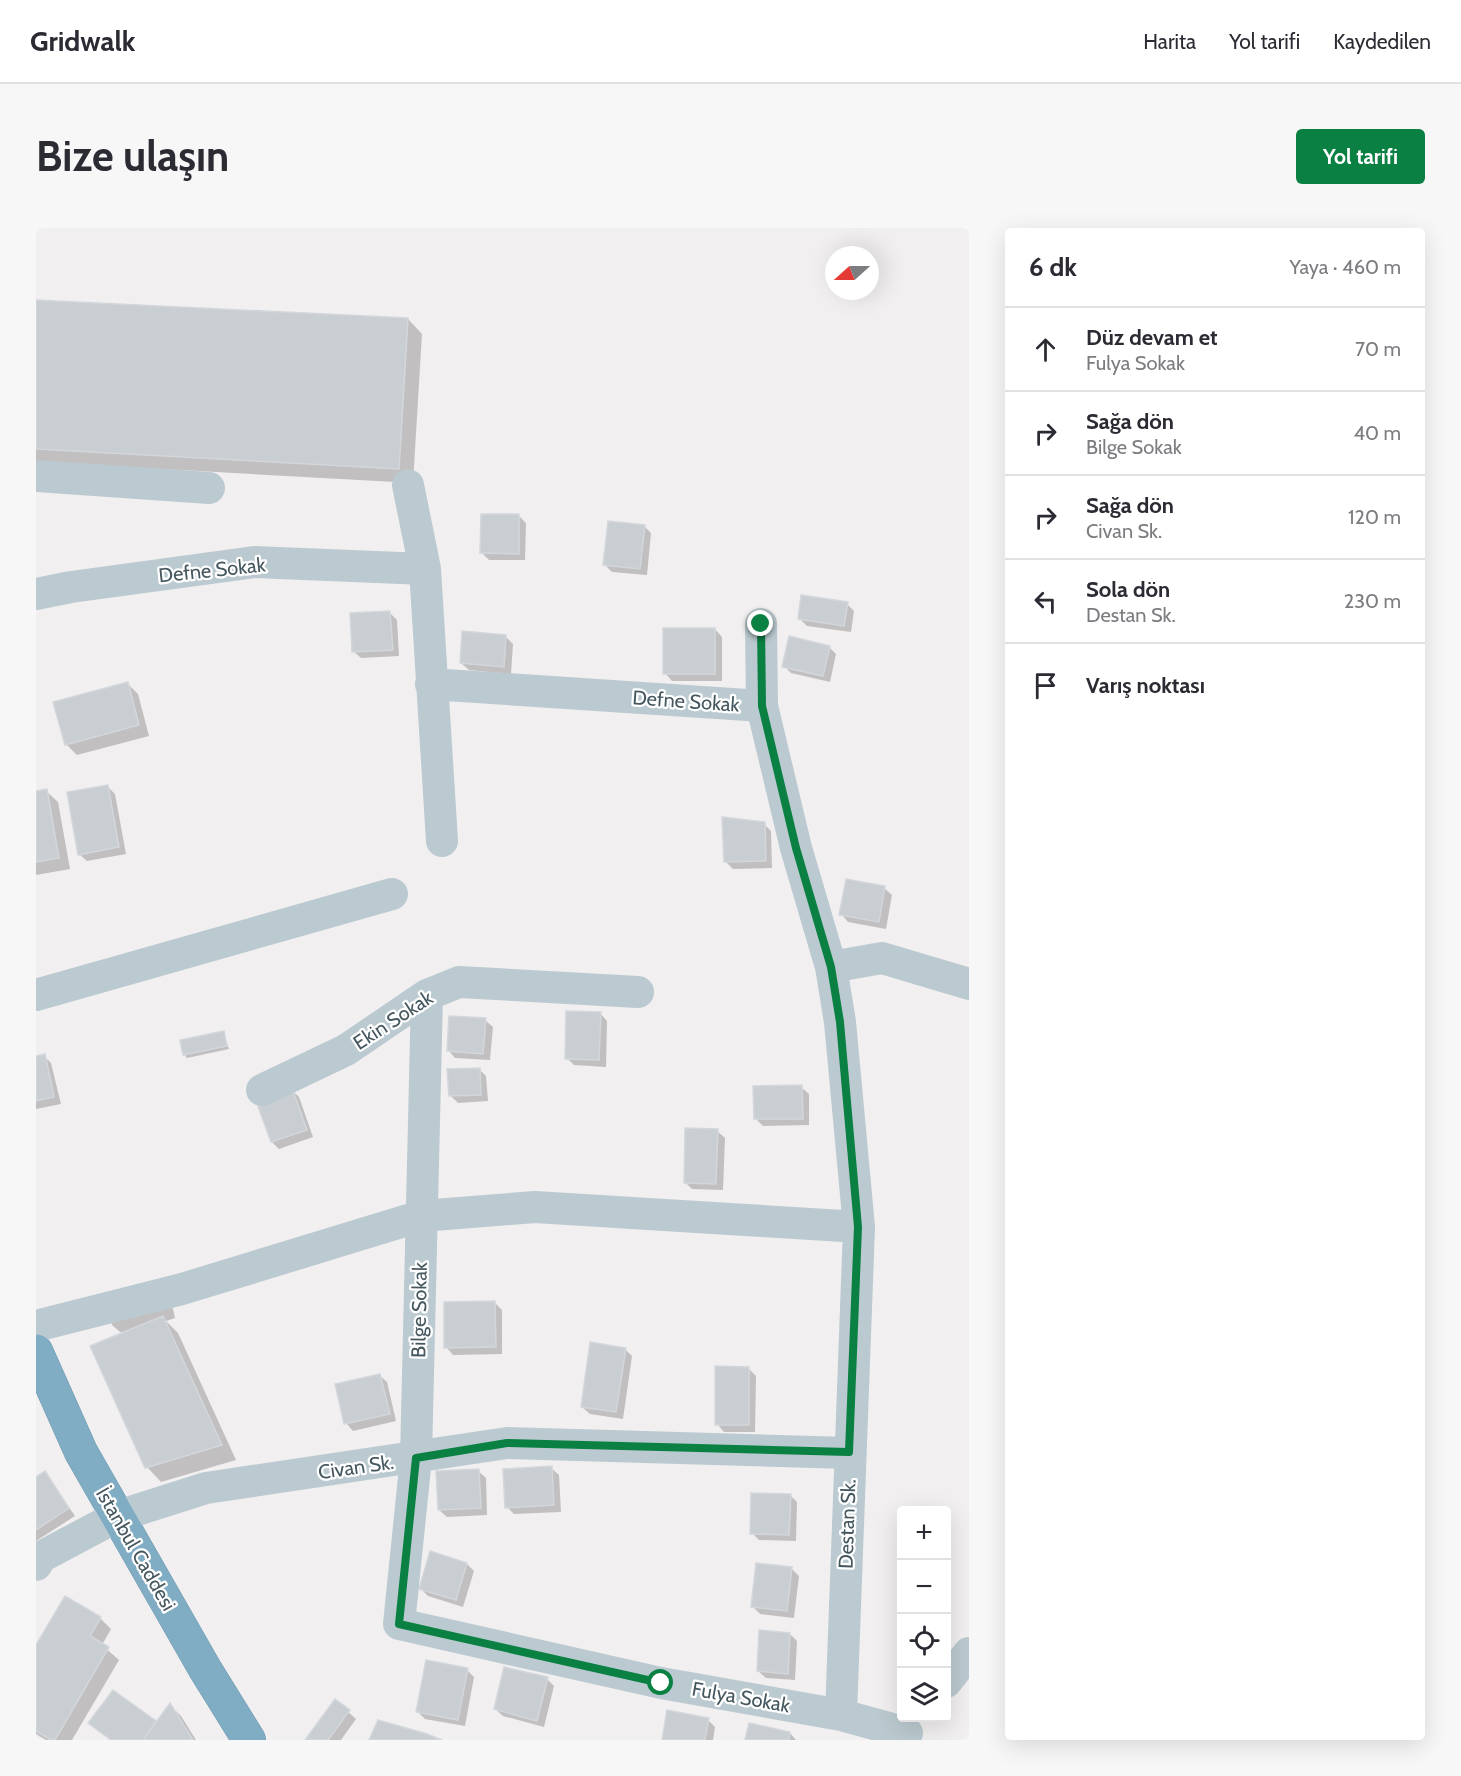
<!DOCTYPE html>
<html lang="tr">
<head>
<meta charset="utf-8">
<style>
  :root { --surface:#fff; --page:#f7f7f7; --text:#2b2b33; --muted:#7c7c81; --line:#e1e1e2; --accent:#0b8043 }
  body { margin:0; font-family:Cabin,sans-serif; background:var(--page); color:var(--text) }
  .controls { position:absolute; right:18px; bottom:18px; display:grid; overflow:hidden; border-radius:6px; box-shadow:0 6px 24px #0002 }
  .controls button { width:54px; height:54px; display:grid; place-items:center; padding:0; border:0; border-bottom:2px solid var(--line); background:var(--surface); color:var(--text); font:30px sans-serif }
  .compass { position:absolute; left:789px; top:18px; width:54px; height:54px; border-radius:50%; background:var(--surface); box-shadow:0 6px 24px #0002; rotate:249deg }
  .stop { position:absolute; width:18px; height:18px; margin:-14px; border:4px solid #0b8043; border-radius:50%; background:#fff }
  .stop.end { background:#0b8043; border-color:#fff; box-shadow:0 2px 6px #0008 }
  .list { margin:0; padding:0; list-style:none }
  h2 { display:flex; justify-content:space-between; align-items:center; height:78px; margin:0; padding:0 24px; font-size:26px }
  h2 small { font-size:20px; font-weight:400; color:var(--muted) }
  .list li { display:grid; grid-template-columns:39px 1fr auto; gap:18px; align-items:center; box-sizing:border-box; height:84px; padding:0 24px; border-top:2px solid var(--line) }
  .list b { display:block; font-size:22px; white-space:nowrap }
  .list p { margin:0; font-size:20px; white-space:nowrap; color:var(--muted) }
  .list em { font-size:20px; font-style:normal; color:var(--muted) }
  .icon { flex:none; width:33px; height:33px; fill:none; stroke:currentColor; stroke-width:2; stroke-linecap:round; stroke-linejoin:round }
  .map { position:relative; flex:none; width:933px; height:1512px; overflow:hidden; border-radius:6px }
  header { display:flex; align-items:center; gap:36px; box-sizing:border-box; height:84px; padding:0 30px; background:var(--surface); border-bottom:2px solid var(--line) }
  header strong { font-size:28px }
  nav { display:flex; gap:33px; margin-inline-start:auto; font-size:21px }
  .intro { display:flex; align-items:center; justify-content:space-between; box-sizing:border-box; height:144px; padding:0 36px }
  h1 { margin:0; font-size:42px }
  .button { padding:15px 27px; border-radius:6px; background:var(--accent); color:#fff; font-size:21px; font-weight:700 }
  main { display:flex; gap:36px; padding:0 36px }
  aside { flex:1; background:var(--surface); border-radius:6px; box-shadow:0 6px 24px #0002 }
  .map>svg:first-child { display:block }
  .shadow { fill:#0003 }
  .building { fill:#c9ced3; stroke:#d3d7dc; stroke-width:1.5 }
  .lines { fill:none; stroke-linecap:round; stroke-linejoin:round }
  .highway-casing { stroke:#6c98b0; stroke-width:34 }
  .minor { stroke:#bbcad0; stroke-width:32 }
  .highway { stroke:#81adc4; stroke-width:33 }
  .route { stroke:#0b8043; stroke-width:8 }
  .labels { text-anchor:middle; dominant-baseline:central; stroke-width:4.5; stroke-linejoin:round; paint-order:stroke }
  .street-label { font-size:20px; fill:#45575f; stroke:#fff }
</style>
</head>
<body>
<header>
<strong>Gridwalk</strong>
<nav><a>Harita</a><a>Yol tarifi</a><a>Kaydedilen</a></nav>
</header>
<div class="intro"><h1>Bize ulaşın</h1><a class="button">Yol tarifi</a></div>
<main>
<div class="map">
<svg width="933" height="1512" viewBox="0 0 933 1512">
  <rect width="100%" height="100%" fill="#f2eff0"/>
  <path class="shadow" d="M 0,74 L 372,91 L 386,106 L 377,255 L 0,234 Z
    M 483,288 L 490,295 L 489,332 L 453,332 L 445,324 Z
    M 608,298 L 615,305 L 611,347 L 576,344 L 568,336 Z
    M 811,376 L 818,383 L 815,404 L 771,398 L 763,390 Z
    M 354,385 L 361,392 L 363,428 L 325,430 L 317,423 Z
    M 679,401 L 686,409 L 686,453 L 636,453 L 629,445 Z
    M 469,408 L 477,416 L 475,446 L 433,442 L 425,435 Z
    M 793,419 L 800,426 L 794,454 L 755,445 L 748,438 Z
    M 91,455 L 102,466 L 113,508 L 41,527 L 30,516 Z
    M 72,559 L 79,566 L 90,626 L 51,633 L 43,626 Z
    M 10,563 L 22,574 L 34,641 L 0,647 L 0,564 Z
    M 728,596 L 735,603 L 736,640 L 697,641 L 690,634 Z
    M 848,660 L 856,667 L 850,701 L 812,694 L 805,686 Z
    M 564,785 L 571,793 L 570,839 L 538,837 L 531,830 Z
    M 449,792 L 457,799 L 454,832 L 419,830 L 412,822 Z
    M 187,805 L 193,821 L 151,830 L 148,826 Z
    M 8,828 L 15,835 L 25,876 L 0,881 L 0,829 Z
    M 443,841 L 450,848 L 452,873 L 422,875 L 414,867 Z
    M 765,859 L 773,866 L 773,897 L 727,898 L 720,891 Z
    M 256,862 L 263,869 L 277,909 L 243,921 L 236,914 Z
    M 681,903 L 689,910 L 687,962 L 656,961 L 649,954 Z
    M 459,1075 L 466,1082 L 466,1126 L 417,1127 L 410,1119 Z
    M 136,1077 L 139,1090 L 130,1093 L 142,1105 L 200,1232 L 125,1254 L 111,1239 L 93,1104 L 84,1104 L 76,1097 L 73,1083 Z
    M 589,1121 L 596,1128 L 587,1191 L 554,1186 L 546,1179 Z
    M 712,1140 L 720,1148 L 719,1204 L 688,1204 L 681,1196 Z
    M 343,1147 L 351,1154 L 360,1193 L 317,1203 L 310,1195 Z
    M 515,1240 L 523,1247 L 525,1284 L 478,1286 L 471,1279 Z
    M 442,1243 L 450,1250 L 451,1287 L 411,1289 L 403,1282 Z
    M 9,1245 L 39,1288 L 0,1313 L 0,1251 Z
    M 754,1267 L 761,1274 L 760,1313 L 723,1312 L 716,1305 Z
    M 431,1336 L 438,1343 L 427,1379 L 392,1368 L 385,1361 Z
    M 756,1341 L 763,1348 L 758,1390 L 724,1386 L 716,1378 Z
    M 30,1370 L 64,1390 L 75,1401 L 66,1417 L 83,1432 L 36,1512 L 10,1512 L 0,1506 L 0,1420 Z
    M 754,1406 L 761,1413 L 759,1452 L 730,1450 L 722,1443 Z
    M 431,1442 L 438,1449 L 429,1498 L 389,1491 L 381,1483 Z
    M 511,1451 L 518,1458 L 508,1499 L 467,1488 L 459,1481 Z
    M 77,1464 L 120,1496 L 134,1477 L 145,1488 L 160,1512 L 75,1512 L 54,1495 Z
    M 300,1473 L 320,1491 L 305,1512 L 271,1512 Z
    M 672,1492 L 679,1499 L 677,1512 L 627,1512 Z
    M 754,1505 L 760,1512 L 711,1512 Z"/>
  <path class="building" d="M 0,72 L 372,90 L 363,241 L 0,221 Z
    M 445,286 L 483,286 L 483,326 L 444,325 Z
    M 572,293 L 609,297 L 604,341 L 567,337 Z
    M 765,367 L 812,374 L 808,398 L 762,391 Z
    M 354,383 L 357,422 L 316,424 L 314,385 Z
    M 627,400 L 679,400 L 679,446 L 627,446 Z
    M 426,403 L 470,407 L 468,439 L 424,435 Z
    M 753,408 L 794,418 L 787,448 L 746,439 Z
    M 92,454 L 103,497 L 29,517 L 17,474 Z
    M 72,557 L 83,619 L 42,627 L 31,564 Z
    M 11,561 L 23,630 L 0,634 L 0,563 Z
    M 686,589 L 729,594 L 730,633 L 688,634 Z
    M 810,651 L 849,658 L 843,694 L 803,687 Z
    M 530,783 L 565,784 L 563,832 L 529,831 Z
    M 413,788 L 450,790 L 447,826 L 411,823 Z
    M 188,803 L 191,818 L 147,827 L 144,812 Z
    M 9,826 L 18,869 L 0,873 L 0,828 Z
    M 444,840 L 445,867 L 413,868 L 411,841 Z
    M 766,857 L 767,891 L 718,891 L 717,858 Z
    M 256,860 L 271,902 L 235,914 L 220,873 Z
    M 649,900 L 682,901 L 680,956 L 648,955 Z
    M 459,1073 L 460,1119 L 408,1120 L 408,1074 Z
    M 127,1088 L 186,1217 L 109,1240 L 54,1118 Z
    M 554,1114 L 590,1120 L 580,1184 L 545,1179 Z
    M 679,1138 L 713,1139 L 713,1197 L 679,1197 Z
    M 344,1146 L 354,1186 L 308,1196 L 299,1156 Z
    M 516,1238 L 518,1277 L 469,1280 L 467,1241 Z
    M 443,1241 L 445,1280 L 402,1282 L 400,1243 Z
    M 9,1243 L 33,1280 L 0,1302 L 0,1249 Z
    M 715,1265 L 755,1266 L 753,1307 L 714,1306 Z
    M 394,1323 L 431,1335 L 420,1372 L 383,1361 Z
    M 720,1335 L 756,1339 L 751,1383 L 715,1379 Z
    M 29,1368 L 65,1389 L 54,1408 L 73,1419 L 19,1512 L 15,1512 L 0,1503 L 0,1417 Z
    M 723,1402 L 754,1405 L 752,1446 L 721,1443 Z
    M 390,1432 L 432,1440 L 422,1492 L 380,1484 Z
    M 468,1439 L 512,1449 L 501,1493 L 458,1481 Z
    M 77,1462 L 120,1493 L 107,1512 L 75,1512 L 52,1495 Z
    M 299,1471 L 314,1482 L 292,1512 L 269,1512 Z
    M 134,1475 L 157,1512 L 107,1512 Z
    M 631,1482 L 673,1490 L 669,1512 L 626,1512 Z
    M 342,1492 L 391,1506 L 406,1512 L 333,1512 Z
    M 713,1495 L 754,1504 L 753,1512 L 709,1512 Z"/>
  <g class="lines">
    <g class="highway-casing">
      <path id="highway" d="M 0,1123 L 45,1224 L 169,1441 L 213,1512"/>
    </g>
    <path class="minor" d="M 0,248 L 173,260
      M 372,257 L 389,341 L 406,613
      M 0,366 L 35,359 L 218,334 L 389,341
      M 725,396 L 726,478 L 760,620 L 795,739 L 804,794 L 823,999 L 805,1487
      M 395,456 L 726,478
      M 795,739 L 846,730 L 933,756
      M 0,767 L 356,666
      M 391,767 L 380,1230 L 363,1396 L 625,1455 L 805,1487 L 871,1505
      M 226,862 L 310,822 L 391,767 L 423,754 L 602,764
      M 0,1098 L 146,1061 L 385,988 L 499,979 L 823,999
      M 0,1337 L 5,1329 L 82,1288 L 170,1260 L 471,1215 L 813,1225
      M 910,1454 L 933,1425"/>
    <use href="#highway" class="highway"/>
  </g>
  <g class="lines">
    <path class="route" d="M 625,1455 L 363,1396 L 380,1230 L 471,1215 L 813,1224 L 822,999 L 804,794 L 795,739 L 760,620 L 726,478 L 725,396"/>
  </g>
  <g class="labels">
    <g class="street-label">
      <text transform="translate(176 342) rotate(-6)">Defne Sokak</text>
      <text transform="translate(650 473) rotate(4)">Defne Sokak</text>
      <text transform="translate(357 792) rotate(-33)">Ekin Sokak</text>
      <text transform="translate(383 1082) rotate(-89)">Bilge Sokak</text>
      <text transform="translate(320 1239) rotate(-8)">Civan Sk.</text>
      <text transform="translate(811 1296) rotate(-88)">Destan Sk.</text>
      <text transform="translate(100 1321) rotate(60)">İstanbul Caddesi</text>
      <text transform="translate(705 1469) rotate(10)">Fulya Sokak</text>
    </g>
  </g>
</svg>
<div class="controls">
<button>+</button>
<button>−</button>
<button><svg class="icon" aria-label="locate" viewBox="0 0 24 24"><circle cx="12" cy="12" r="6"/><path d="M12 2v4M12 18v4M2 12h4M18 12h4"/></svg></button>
<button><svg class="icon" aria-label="layers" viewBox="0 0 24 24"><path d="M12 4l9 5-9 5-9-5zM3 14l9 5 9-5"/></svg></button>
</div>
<svg class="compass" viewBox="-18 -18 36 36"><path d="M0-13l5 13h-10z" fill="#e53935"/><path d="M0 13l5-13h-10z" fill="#7c7c81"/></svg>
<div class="stop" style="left:625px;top:1455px"></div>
<div class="stop end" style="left:725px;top:396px"></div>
</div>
<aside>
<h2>6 dk<small>Yaya · 460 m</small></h2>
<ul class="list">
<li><svg class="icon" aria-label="ahead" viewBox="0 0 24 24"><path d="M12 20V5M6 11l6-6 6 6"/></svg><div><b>Düz devam et</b><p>Fulya Sokak</p></div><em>70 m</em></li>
<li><svg class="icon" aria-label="right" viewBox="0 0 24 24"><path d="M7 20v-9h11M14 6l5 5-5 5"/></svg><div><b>Sağa dön</b><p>Bilge Sokak</p></div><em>40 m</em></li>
<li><svg class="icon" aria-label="right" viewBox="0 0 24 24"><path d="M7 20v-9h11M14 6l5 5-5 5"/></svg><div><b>Sağa dön</b><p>Civan Sk.</p></div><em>120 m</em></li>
<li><svg class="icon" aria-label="left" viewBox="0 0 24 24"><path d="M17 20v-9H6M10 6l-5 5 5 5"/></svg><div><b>Sola dön</b><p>Destan Sk.</p></div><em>230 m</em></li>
<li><svg class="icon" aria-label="arrive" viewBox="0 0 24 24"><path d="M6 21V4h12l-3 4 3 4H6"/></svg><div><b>Varış noktası</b></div></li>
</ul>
</aside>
</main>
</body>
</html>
